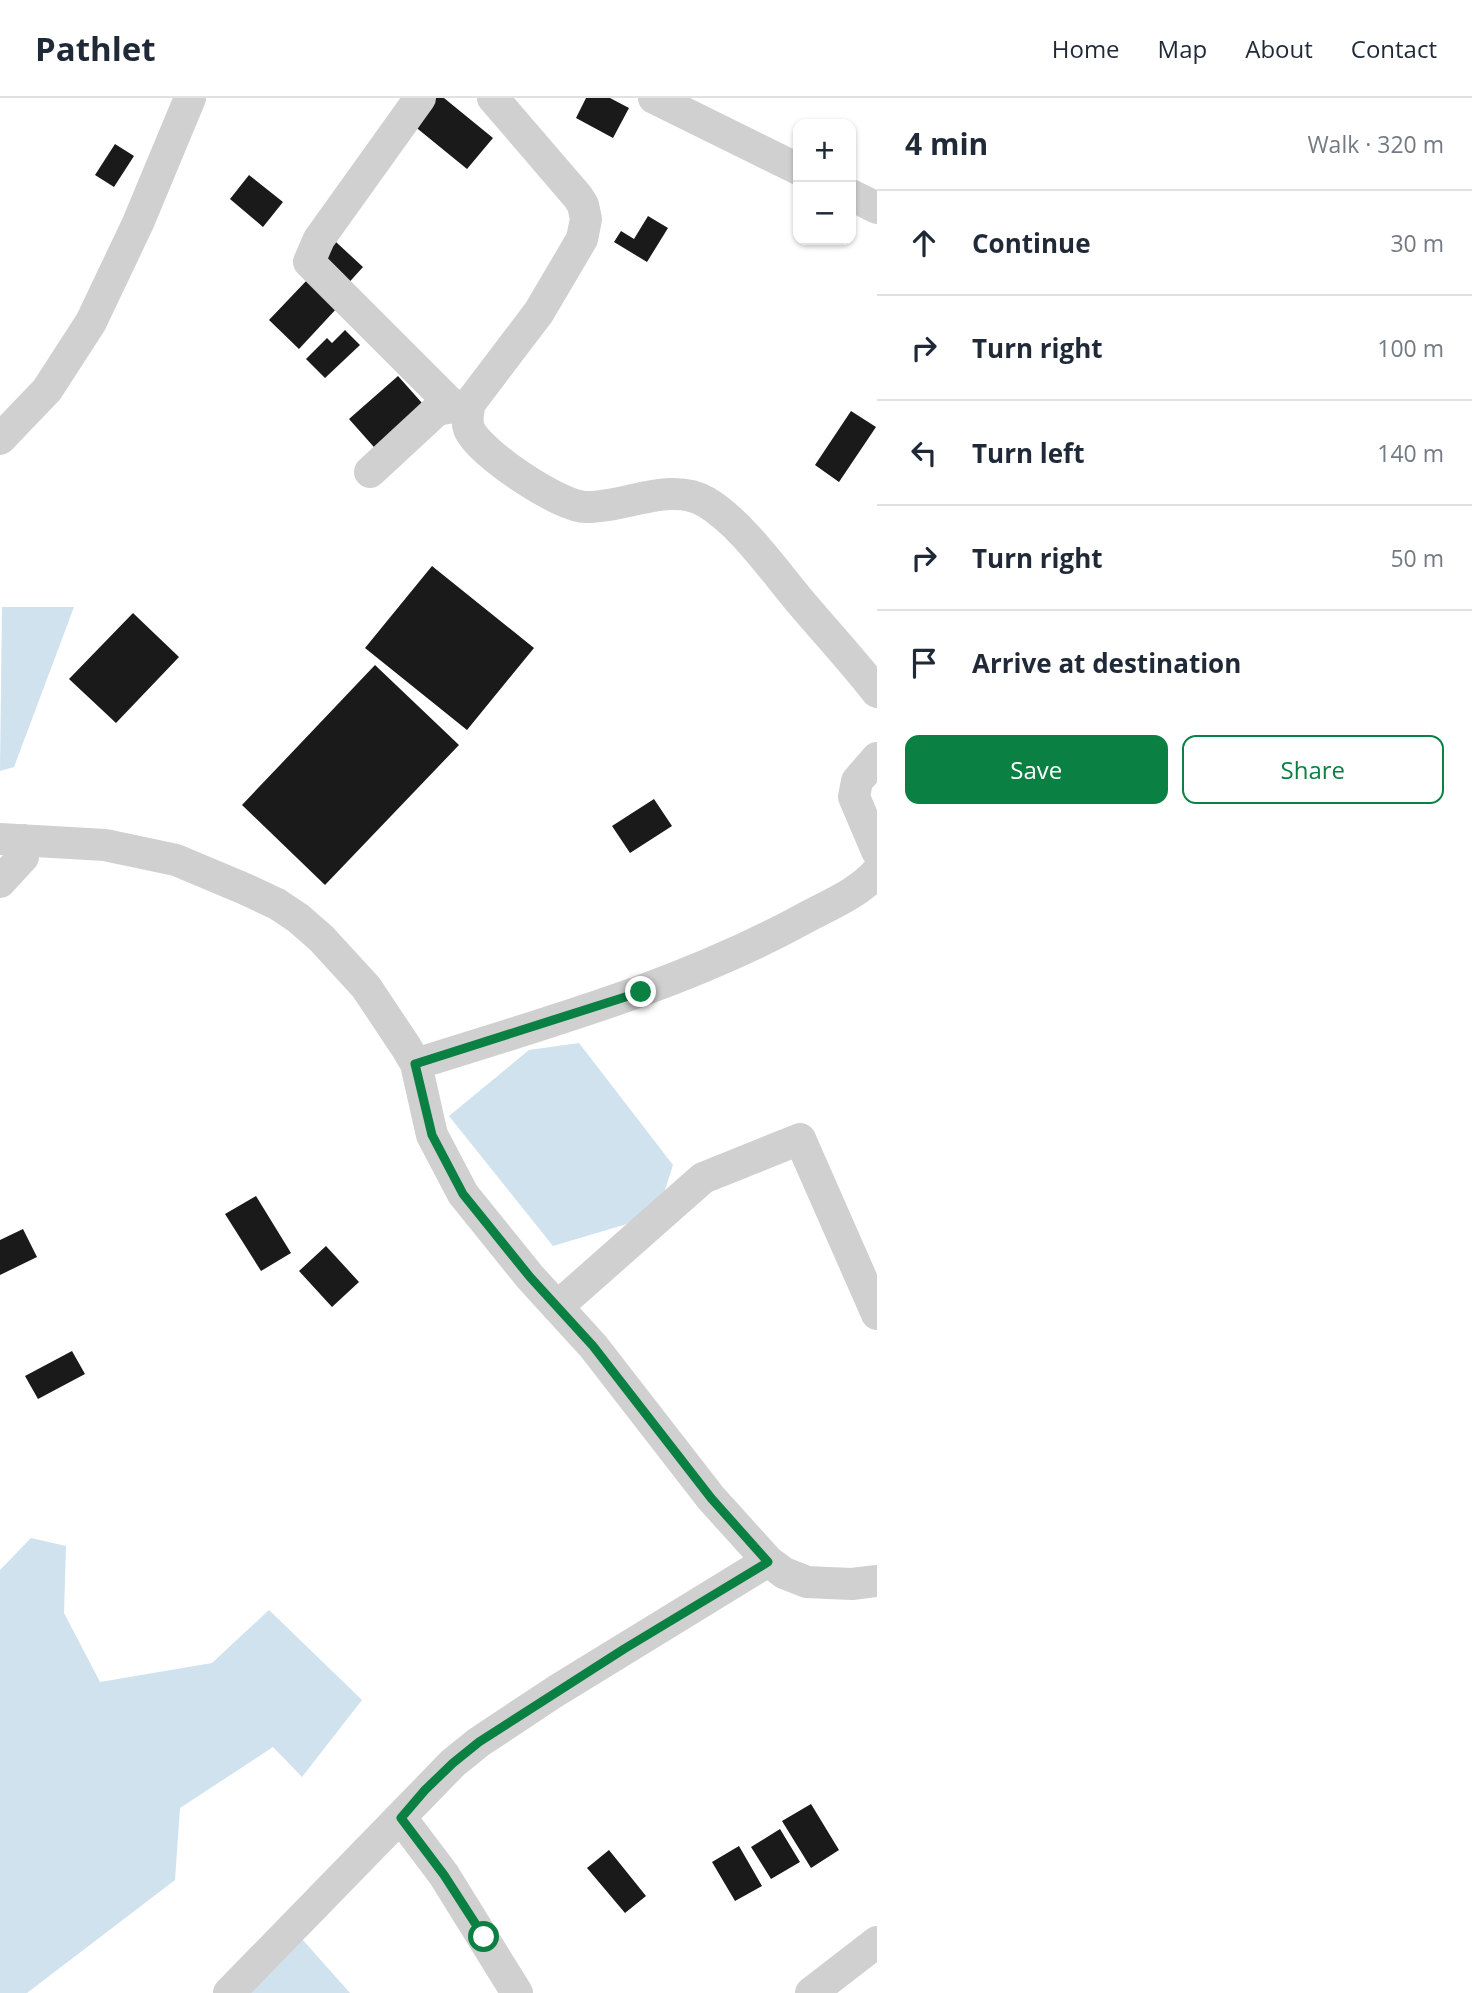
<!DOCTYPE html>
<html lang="en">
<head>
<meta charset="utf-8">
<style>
  :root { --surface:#fff; --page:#f2f2f3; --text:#1f2937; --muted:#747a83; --line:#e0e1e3; --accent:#0b8043 }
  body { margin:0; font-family:"Open Sans",sans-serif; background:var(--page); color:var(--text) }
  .controls { position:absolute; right:21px; top:21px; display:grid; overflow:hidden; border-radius:14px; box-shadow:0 2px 5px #0004 }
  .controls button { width:63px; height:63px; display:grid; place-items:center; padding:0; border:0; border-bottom:2px solid var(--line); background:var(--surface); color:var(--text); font:35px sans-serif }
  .stop { position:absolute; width:21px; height:21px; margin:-16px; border:5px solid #0b8043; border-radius:50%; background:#fff }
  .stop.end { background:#0b8043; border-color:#fff; box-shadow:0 2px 7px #0008 }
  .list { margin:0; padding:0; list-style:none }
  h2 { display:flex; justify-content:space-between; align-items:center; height:91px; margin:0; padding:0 28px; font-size:30px }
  h2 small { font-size:23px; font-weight:400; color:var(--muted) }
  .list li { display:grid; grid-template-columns:46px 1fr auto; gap:21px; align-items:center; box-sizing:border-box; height:105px; padding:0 28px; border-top:2px solid var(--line) }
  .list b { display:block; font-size:26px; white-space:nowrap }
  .list em { font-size:23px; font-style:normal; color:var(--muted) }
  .actions { display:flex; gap:14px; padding:21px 28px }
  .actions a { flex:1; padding:16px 0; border:2px solid var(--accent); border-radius:14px; text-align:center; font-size:24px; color:var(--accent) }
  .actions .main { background:var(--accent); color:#fff }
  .icon { flex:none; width:38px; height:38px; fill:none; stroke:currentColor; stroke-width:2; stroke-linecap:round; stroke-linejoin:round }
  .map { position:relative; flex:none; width:877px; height:1895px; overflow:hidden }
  header { display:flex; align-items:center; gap:42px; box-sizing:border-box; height:98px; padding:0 35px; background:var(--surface); border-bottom:2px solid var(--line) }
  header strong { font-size:33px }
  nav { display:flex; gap:38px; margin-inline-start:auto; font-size:24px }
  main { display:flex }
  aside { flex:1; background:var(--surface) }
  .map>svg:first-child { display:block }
  .water { fill:#cfe2ee }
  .building { fill:#1a1a1a }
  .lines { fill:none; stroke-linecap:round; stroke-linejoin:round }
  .street { stroke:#d0d0d0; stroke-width:32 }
  .route { stroke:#0b8043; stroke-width:9 }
</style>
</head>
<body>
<header>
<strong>Pathlet</strong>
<nav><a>Home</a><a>Map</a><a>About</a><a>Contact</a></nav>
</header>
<main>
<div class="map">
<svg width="877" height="1895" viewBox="0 0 877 1895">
  <rect width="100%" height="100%" fill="#fff"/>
  <path class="water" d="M 2,509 L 74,509 L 14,669 L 0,673 Z
    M 579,945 L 673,1067 L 657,1117 L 553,1148 L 449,1018 L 529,952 Z
    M 31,1440 L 66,1448 L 64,1515 L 100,1584 L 212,1565 L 269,1512 L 362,1602 L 302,1679 L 273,1649 L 180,1710 L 175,1782 L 27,1895 L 0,1895 L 0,1472 Z
    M 302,1841 L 350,1895 L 247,1895 Z"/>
  <path class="building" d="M 435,0 L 444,0 L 493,40 L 467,71 L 413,27 Z
    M 586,0 L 610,0 L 629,10 L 613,40 L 576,20 Z
    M 115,46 L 134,58 L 114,89 L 95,77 Z
    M 249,77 L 283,104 L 263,129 L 230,101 Z
    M 648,118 L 668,130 L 647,164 L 614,144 L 621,133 L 634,141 Z
    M 336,144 L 363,169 L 344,190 L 317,164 Z
    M 308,181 L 338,209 L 299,251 L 269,222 Z
    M 345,232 L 360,247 L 325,280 L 306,261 L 327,240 L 332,245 Z
    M 398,278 L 430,314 L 381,357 L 349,321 Z
    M 851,313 L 876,329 L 839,384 L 815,367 Z
    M 432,468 L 534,550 L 467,632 L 365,550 Z
    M 133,515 L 179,559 L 116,625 L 69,581 Z
    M 375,567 L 459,647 L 325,787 L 242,707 Z
    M 654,701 L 672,728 L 630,755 L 612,728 Z
    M 256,1098 L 291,1155 L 261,1173 L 225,1116 Z
    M 23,1131 L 37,1159 L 0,1177 L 0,1142 Z
    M 326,1148 L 359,1184 L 332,1209 L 299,1173 Z
    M 72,1253 L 85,1276 L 38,1301 L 25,1278 Z
    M 811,1706 L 839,1752 L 811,1770 L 782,1723 Z
    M 780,1731 L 800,1764 L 771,1781 L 751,1749 Z
    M 739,1748 L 762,1788 L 735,1803 L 712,1764 Z
    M 609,1752 L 646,1798 L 625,1815 L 587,1770 Z"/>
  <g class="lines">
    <path class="street" d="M 420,0 L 319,141 L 309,164 L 453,308
      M 493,0 L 578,99 L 583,107 L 586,121 L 582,141 L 539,214 L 470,305 C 468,314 466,322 469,331 C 479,355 560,409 586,409 C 624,410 671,383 706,404 C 740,424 773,471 798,501 C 824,532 852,562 877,594
      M 654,0 L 798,71
      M 851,97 L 877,110
      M 0,341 L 47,292 L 91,224 L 138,125 L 190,0
      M 370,374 L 437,312 L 469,306
      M 877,660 L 857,683 L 854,699 L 877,753
      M 0,741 L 105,747 L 176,762 L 245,791 L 277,806 L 298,820 L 321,840 L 366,889 L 406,949 L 416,966 L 432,1037 L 463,1096 L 530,1179 L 593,1248 L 711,1400 L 768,1463 L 784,1475 L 807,1484 L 828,1485 L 852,1486 L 877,1483
      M 0,784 L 23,759 L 24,742
      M 416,966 C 548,924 683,887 805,820 C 829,807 859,795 877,774
      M 557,1209 L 703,1080 L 800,1041 L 877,1216
      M 401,1720 L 444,1777 L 517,1895
      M 229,1895 L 453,1665 L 479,1644 L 556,1593 L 768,1463
      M 811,1895 L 877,1844"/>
  </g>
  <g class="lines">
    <path class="route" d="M 484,1839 L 444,1777 L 401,1720 L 425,1692 L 453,1665 L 479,1644 L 624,1551 L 768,1464 L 711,1400 L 593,1248 L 530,1179 L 463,1096 L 432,1037 L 415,966 L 641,894"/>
  </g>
</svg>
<div class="controls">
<button>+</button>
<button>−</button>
</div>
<div class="stop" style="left:484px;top:1839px"></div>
<div class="stop end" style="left:641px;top:894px"></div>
</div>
<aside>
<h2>4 min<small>Walk · 320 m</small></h2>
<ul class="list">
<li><svg class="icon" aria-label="ahead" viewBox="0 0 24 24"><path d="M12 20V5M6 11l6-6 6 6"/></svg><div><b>Continue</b></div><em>30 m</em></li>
<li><svg class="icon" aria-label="right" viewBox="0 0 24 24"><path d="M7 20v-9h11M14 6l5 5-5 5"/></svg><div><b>Turn right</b></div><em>100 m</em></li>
<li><svg class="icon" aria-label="left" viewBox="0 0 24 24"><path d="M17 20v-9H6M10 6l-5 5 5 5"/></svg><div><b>Turn left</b></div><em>140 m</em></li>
<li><svg class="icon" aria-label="right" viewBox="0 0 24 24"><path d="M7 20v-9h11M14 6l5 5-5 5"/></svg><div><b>Turn right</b></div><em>50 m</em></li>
<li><svg class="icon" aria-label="arrive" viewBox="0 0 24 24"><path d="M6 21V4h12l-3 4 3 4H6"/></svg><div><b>Arrive at destination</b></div></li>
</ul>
<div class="actions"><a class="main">Save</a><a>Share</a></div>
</aside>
</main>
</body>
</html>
